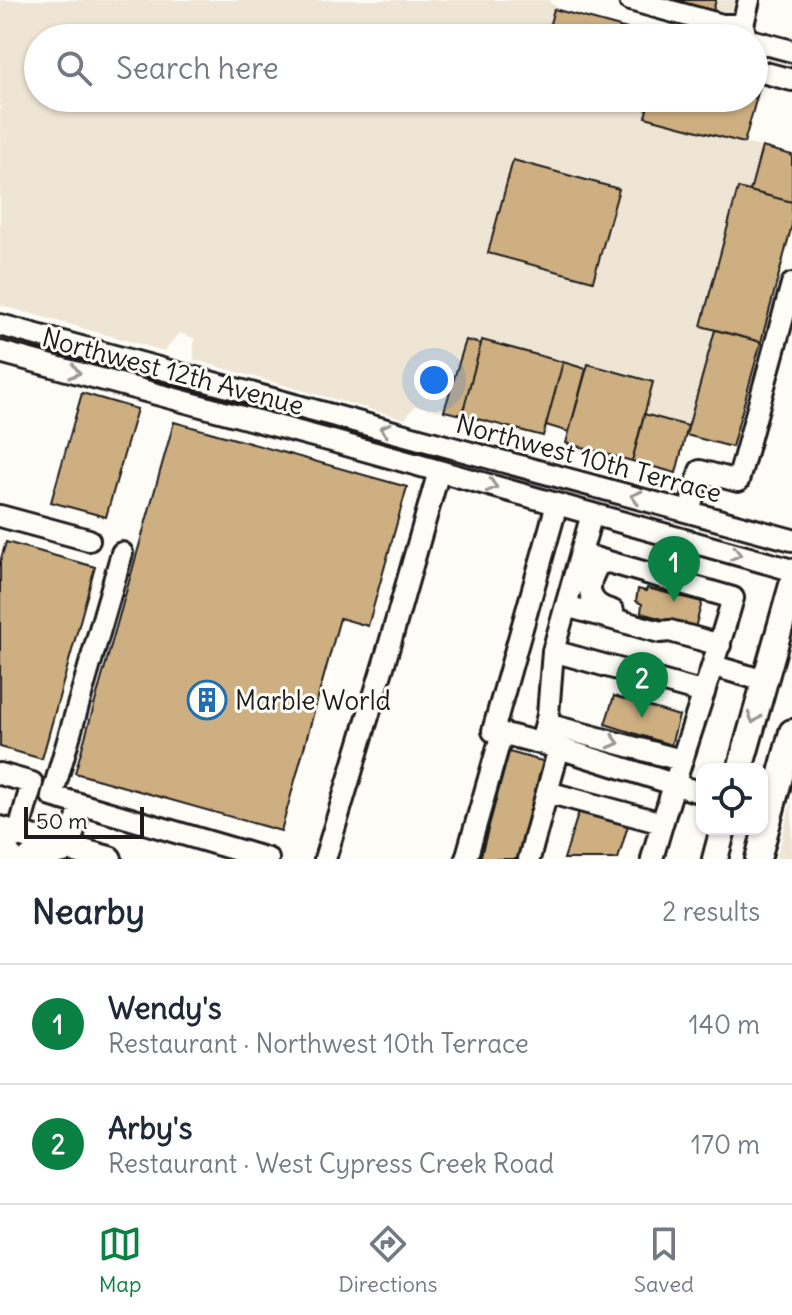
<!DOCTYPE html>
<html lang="en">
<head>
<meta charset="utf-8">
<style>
  :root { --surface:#fff; --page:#f2f2f3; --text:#1f2937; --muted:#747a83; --line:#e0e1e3; --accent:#0b8043 }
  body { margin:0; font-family:Delius,sans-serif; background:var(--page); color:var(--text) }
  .controls { position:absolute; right:24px; bottom:24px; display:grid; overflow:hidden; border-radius:16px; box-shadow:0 2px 6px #0004 }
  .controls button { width:72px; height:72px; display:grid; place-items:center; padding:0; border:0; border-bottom:2px solid var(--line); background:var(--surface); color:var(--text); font:40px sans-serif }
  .scale { position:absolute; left:24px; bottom:20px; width:120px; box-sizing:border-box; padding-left:8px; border:4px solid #1c1c1c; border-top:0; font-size:22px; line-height:28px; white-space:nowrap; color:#1c1c1c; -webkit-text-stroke:6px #fdfcf7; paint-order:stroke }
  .you { position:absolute; left:434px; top:380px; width:28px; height:28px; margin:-20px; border:6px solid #fff; border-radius:50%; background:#1a73e8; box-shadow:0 0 0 12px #1a73e833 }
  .badge { display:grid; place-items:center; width:52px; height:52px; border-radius:50%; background:var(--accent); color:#fff; font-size:26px; font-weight:700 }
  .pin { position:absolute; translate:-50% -66px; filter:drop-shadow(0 2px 4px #0008) }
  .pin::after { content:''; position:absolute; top:42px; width:28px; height:24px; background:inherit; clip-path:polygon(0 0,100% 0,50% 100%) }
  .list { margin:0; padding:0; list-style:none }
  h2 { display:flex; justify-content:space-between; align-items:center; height:104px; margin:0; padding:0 32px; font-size:34px }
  h2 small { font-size:26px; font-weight:400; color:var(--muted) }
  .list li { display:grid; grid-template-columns:52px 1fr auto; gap:24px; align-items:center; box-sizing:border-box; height:120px; padding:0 32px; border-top:2px solid var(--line) }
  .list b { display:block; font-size:30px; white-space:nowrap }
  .list p { margin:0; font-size:26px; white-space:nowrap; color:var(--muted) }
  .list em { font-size:26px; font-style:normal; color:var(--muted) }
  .icon { flex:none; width:44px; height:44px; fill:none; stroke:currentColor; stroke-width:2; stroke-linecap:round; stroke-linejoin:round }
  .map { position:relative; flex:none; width:792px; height:859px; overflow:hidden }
  .search { position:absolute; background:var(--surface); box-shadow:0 2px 6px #0004; left:24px; right:24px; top:24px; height:88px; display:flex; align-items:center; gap:20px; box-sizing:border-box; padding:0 28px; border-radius:44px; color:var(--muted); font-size:30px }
  .sheet { height:344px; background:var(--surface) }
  nav { display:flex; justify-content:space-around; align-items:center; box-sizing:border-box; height:112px; border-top:2px solid var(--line); background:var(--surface); font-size:22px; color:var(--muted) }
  nav a { display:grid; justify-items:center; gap:4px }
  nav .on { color:var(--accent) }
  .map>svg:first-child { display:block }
  .built { fill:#efe5d4 }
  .building { fill:#ceaf82; stroke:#1c1c1c; stroke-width:2 }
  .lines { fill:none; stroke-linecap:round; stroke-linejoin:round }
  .minor-casing { stroke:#1c1c1c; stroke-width:26 }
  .major-casing { stroke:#1c1c1c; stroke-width:30 }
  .minor { stroke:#fdfcf7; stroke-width:20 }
  .major { stroke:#fdfcf7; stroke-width:24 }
  .oneway { stroke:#989794 }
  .labels { text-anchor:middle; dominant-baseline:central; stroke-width:6; stroke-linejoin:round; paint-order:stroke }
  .street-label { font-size:26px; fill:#1c1c1c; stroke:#fdfcf7 }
  .poi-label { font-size:26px; fill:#1c1c1c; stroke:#fdfcf7; text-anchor:start }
</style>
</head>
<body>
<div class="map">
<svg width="792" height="859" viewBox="0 0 792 859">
  <rect width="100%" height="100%" fill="#fdfcf7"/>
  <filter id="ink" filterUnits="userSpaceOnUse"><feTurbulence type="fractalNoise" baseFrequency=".0125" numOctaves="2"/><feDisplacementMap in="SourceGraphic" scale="16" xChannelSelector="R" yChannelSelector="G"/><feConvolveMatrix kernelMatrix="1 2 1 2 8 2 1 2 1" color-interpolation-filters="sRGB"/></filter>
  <g filter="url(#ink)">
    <path class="built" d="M 0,0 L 551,0 L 550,3 L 555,5 L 554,9 L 661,38 L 38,38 L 38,98 L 754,98 L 761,82 L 745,143 L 792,155 L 792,225 L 732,447 L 686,435 L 676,473 L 566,443 L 569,432 L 546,425 L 543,436 L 462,415 L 415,406 L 405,419 L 194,360 L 194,338 L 179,333 L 164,351 L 0,305 Z
      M 630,0 L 749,0 L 743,25 Z
      M 792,800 L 792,859 L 776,859 Z"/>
    <path class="building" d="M 675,0 L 716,0 L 713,11 Z
      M 554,9 L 620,27 L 617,38 L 546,38 Z
      M 620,27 L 661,38 L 617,38 Z
      M 754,80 L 761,82 L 744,143 L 645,117 L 650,98 L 754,98 Z
      M 614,98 L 650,98 L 648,107 Z
      M 762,147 L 792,155 L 792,202 L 750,191 Z
      M 513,160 L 619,189 L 593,281 L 488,253 Z
      M 738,188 L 792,202 L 792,225 L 761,342 L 701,326 Z
      M 715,330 L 761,342 L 732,447 L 686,435 Z
      M 466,340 L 481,344 L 462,415 L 444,411 Z
      M 482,340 L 563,362 L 543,436 L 462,415 Z
      M 563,362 L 586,369 L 569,432 L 546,425 Z
      M 588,364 L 653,382 L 632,461 L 566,443 Z
      M 82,393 L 137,409 L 106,517 L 51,502 Z
      M 644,414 L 688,426 L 676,473 L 632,461 Z
      M 174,422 L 407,487 L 368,626 L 340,618 L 281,831 L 75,773 Z
      M 6,542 L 95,567 L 42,759 L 0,747 L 0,562 Z
      M 647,588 L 702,602 L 695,628 L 641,613 L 642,604 L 636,601 L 638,589 L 646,591 Z
      M 614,696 L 679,716 L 671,745 L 605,724 Z
      M 509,752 L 546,762 L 520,859 L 480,859 Z
      M 580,808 L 629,822 L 618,859 L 564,859 Z"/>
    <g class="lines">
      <g class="minor-casing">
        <path id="minor" d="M 630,0 L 722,25 L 743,25
          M 746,38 L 743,25 L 749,0
          M 754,41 L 792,51
          M 754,70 L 792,80
          M 0,325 L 792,540
          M 0,352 L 332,441 L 792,570
          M 557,504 L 493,731 L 559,748 L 702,793
          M 689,512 L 700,471 L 738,481 L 792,284
          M 0,516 L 89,540
          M 122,553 L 52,796 L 268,859
          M 581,554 L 733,598 C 708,686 676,771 652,859
          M 609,562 L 599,564 C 585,586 586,604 613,611
          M 566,606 L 660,632 L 670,631 L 720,645
          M 553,651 L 704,693
          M 714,666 L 765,681
          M 546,724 L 681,760
          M 541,743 L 548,715 L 553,651 L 592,514
          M 0,774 L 32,783 L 18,834
          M 547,792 L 662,823
          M 69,848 L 81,805
          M 325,859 L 388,650 L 439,471
          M 466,859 L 502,733
          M 529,859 L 559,748"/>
      </g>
      <g class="major-casing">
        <path id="major" d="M 740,769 L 792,585
          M 0,829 L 109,859
          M 0,841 L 11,859
          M 30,859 L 67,849
          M 715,859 L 723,829
          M 758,859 L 792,732"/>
      </g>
      <use href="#minor" class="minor"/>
      <use href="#major" class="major"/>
    </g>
    <defs><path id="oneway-chevron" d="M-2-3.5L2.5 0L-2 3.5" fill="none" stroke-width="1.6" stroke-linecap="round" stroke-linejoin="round" transform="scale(2)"/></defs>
    <g class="oneway">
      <use href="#oneway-chevron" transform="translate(75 372) rotate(15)"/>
      <use href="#oneway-chevron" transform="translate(385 429) rotate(-165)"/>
      <use href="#oneway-chevron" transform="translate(492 486) rotate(16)"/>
      <use href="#oneway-chevron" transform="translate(636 497) rotate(-165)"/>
      <use href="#oneway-chevron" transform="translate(736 554) rotate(16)"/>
      <use href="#oneway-chevron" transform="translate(754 718) rotate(106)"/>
      <use href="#oneway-chevron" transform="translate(614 742) rotate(15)"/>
    </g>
  </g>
  <defs>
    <g id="building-ring" transform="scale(2)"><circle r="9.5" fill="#fdfcf7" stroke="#1f6fb2" stroke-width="1.5"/><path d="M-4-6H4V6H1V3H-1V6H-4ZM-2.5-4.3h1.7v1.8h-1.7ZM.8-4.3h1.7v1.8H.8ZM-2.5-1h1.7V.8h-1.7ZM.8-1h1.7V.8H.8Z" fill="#1f6fb2"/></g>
  </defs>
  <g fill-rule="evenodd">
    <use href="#building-ring" x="207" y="700"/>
  </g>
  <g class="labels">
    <g class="street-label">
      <text transform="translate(173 371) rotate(15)">Northwest 12th Avenue</text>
      <text transform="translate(589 458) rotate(15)">Northwest 10th Terrace</text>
    </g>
    <g class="poi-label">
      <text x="235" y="700">Marble World</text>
    </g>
  </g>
</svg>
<div class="controls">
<button><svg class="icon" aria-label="locate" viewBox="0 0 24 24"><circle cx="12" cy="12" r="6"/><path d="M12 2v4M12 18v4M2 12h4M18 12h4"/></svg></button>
</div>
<div class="scale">50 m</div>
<div class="you"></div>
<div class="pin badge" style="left:674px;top:602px">1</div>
<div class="pin badge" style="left:642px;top:718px">2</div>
<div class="search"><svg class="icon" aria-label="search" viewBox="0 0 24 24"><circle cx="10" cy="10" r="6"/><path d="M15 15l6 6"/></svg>Search here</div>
</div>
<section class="sheet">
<h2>Nearby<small>2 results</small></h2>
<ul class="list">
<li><span class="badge">1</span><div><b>Wendy's</b><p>Restaurant · Northwest 10th Terrace</p></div><em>140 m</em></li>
<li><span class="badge">2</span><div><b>Arby's</b><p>Restaurant · West Cypress Creek Road</p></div><em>170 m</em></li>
</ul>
</section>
<nav>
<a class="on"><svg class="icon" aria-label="map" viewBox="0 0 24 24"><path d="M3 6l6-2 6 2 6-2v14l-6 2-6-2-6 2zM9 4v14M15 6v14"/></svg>Map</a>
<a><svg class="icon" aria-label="directions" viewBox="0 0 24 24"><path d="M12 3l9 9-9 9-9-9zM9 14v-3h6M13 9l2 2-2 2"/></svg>Directions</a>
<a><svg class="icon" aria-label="saved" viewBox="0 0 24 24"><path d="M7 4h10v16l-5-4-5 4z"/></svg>Saved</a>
</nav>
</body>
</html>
